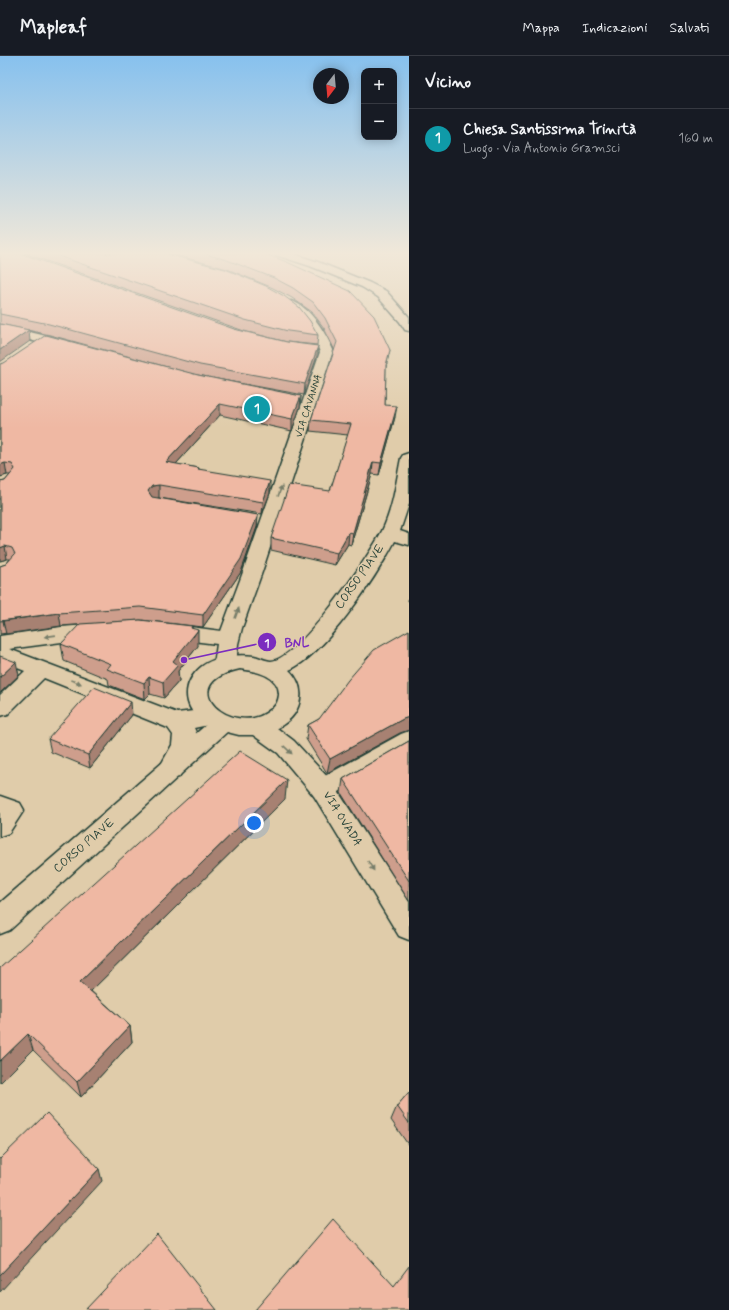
<!DOCTYPE html>
<html lang="it">
<head>
<meta charset="utf-8">
<style>
  :root { --surface:#171b24; --page:#242831; --text:#f1f3f6; --muted:#9ea1a6; --line:#363941; --accent:#d1495b }
  body { margin:0; font-family:Mynerve,sans-serif; background:var(--page); color:var(--text) }
  .controls { position:absolute; right:12px; top:12px; display:grid; overflow:hidden; border-radius:8px; box-shadow:0 2px 10px #0003 }
  .controls button { width:36px; height:36px; display:grid; place-items:center; padding:0; border:0; border-bottom:1px solid var(--line); background:var(--surface); color:var(--text); font:20px sans-serif }
  .compass { position:absolute; left:313px; top:12px; width:36px; height:36px; border-radius:50%; background:var(--surface); box-shadow:0 2px 10px #0003; rotate:196deg }
  .you { position:absolute; left:254px; top:767px; width:14px; height:14px; margin:-10px; border:3px solid #fff; border-radius:50%; background:#1a73e8; box-shadow:0 0 0 6px #1a73e833 }
  .badge { display:grid; place-items:center; width:26px; height:26px; border-radius:50%; background:var(--accent); color:#fff; font-size:13px; font-weight:700 }
  .pin { position:absolute; translate:-50% -50%; border:2px solid #fff; box-shadow:0 1px 4px #0006 }
  .list { margin:0; padding:0; list-style:none }
  h2 { display:flex; justify-content:space-between; align-items:center; height:52px; margin:0; padding:0 16px; font-size:17px }
  h2 small { font-size:13px; font-weight:400; color:var(--muted) }
  .list li { display:grid; grid-template-columns:26px 1fr auto; gap:12px; align-items:center; box-sizing:border-box; height:60px; padding:0 16px; border-top:1px solid var(--line) }
  .list b { display:block; font-size:15px; white-space:nowrap }
  .list p { margin:0; font-size:13px; white-space:nowrap; color:var(--muted) }
  .list em { font-size:13px; font-style:normal; color:var(--muted) }
  .map { position:relative; flex:none; width:409px; height:1254px; overflow:hidden }
  header { display:flex; align-items:center; gap:24px; box-sizing:border-box; height:56px; padding:0 20px; background:var(--surface); border-bottom:1px solid var(--line) }
  header strong { font-size:19px }
  nav { display:flex; gap:22px; margin-inline-start:auto; font-size:14px }
  main { display:flex }
  aside { flex:1; background:var(--surface) }
  .map>svg:first-child { display:block }
  .lines { fill:none; stroke-linecap:round; stroke-linejoin:round }
  .minor-casing { stroke:#1f3d34; stroke-width:3 }
  .major-casing { stroke:#1f3d34; stroke-width:3 }
  .minor { fill:#e0ccaa; fill-rule:evenodd }
  .major { fill:#e0ccaa; fill-rule:evenodd }
  .wall { fill:#ce9e8c; stroke:#1f3d34 }
  .shaded-wall { fill:#a78172; stroke:#1f3d34 }
  .building { fill:#efb8a3; stroke:#1f3d34 }
  .oneway { fill:#767d69 }
  .labels { text-anchor:middle; dominant-baseline:central; stroke-width:3; stroke-linejoin:round; paint-order:stroke }
  .far-street-label { font-size:10px; fill:#1f3d34; stroke:#e0ccaa }
  .street-label { font-size:12px; fill:#1f3d34; stroke:#e0ccaa }
  .leader { fill:none; stroke:#7b2cbf; stroke-width:1.5 }
  .callout-dot { fill:#7b2cbf; stroke:#e0ccaa; stroke-width:1.5 }
  .mark-label { font-size:12px; text-anchor:middle; font-weight:bold; fill:#fff }
  .callout-label { font-size:13px; text-anchor:middle; font-weight:bold; fill:#7b2cbf; stroke:#e0ccaa; stroke-width:3; stroke-linejoin:round; paint-order:stroke }
</style>
</head>
<body>
<header>
<strong>Mapleaf</strong>
<nav><a>Mappa</a><a>Indicazioni</a><a>Salvati</a></nav>
</header>
<main>
<div class="map">
<svg width="409" height="1254" viewBox="0 0 409 1254">
  <rect width="100%" height="100%" fill="#e0ccaa"/>
  <filter id="ink" filterUnits="userSpaceOnUse"><feTurbulence type="fractalNoise" baseFrequency=".025" numOctaves="2"/><feDisplacementMap in="SourceGraphic" scale="8" xChannelSelector="R" yChannelSelector="G"/><feConvolveMatrix kernelMatrix="1 2 1 2 8 2 1 2 1" color-interpolation-filters="sRGB"/></filter>
  <g filter="url(#ink)">
    <g class="lines">
      <g class="minor-casing">
        <path id="minor" d="M 291,245 C 310,250 327,279 334,296 L 262,516 L 242,572 L 238,588 L 236,609 L 233,614 L 225,616 L 217,614 L 214,609 L 217,588 L 168,582 L 161,580 L 158,575 L 161,570 L 168,568 L 221,575 L 243,516 L 320,296 L 309,272 L 285,249 L 287,246 Z
          M 0,269 L 76,287 L 78,290 L 76,293 L 71,294 L 0,277 Z
          M 100,568 L 107,570 L 110,575 L 107,580 L 9,593 L 177,657 L 210,653 L 218,655 L 221,661 L 218,667 L 194,672 C 203,687 186,707 179,721 L 170,723 L 161,721 L 158,714 L 172,689 L 173,679 L 168,672 L 44,622 L 8,658 L 0,660 L 0,639 L 25,615 L 0,605 L 0,580 L 61,571 Z
          M 409,675 L 409,695 L 332,740 L 323,743 L 314,740 L 311,733 L 314,726 L 401,678 Z
          M 0,740 L 20,747 L 24,754 L 9,777 L 0,780 Z"/>
      </g>
      <g class="major-casing">
        <path id="major" d="M 275,197 L 291,197 L 318,206 L 370,227 L 386,235 L 409,261 L 409,275 L 405,274 L 400,266 L 378,241 L 362,231 L 310,210 L 276,199 Z
          M 409,397 L 409,448 L 400,475 L 409,478 L 409,489 L 395,485 C 376,521 325,599 289,614 C 309,633 301,661 277,672 L 294,685 L 332,726 L 409,846 L 409,884 L 399,880 L 314,740 L 278,697 L 253,679 L 239,679 L 227,676 L 10,874 L 0,878 L 0,847 L 207,668 C 183,655 180,629 201,611 C 214,600 238,598 254,600 C 259,601 266,605 271,605 C 300,603 369,500 382,475 C 393,452 396,427 401,402 L 403,399 ZM 240,613 C 255,615 280,619 279,639 C 278,646 276,650 270,654 C 235,684 169,629 240,613 Z"/>
      </g>
      <use href="#minor" class="minor"/>
      <use href="#major" class="major"/>
    </g>
    <path class="wall" d="M 0,197 L 317,300 L 304,339 L 200,320 L 50,279 L 0,268 Z
      M 24,197 L 263,197 L 390,294 L 386,312 L 385,349 L 395,361 L 379,419 L 372,418 L 351,489 L 348,488 L 335,509 L 271,494 L 271,482 L 330,435 L 348,379 L 310,375 L 311,364 L 334,293 L 324,272 L 312,256 L 292,242 L 273,232 L 227,213 L 179,200 L 164,197 L 318,279 L 317,289 L 287,286 L 244,275 Z
      M 0,308 L 198,319 L 301,340 L 300,351 L 292,375 L 220,359 L 176,408 L 199,412 L 199,414 L 270,437 L 262,458 L 159,442 L 156,442 L 258,459 L 257,471 L 241,516 L 203,571 L 141,564 L 61,570 L 0,578 L 0,510 L 6,508 L 10,503 L 7,503 L 0,505 L 0,426 L 5,425 L 10,419 L 7,419 L 0,421 Z
      M 409,538 L 409,545 L 408,545 Z
      M 192,573 L 198,590 L 178,615 L 179,625 L 164,642 L 150,638 L 145,643 L 109,629 L 108,623 L 64,605 L 61,588 Z
      M 409,574 L 409,674 L 400,677 L 327,717 L 306,683 L 308,669 L 319,663 Z
      M 132,659 L 90,712 L 51,696 L 48,683 Z
      M 409,685 L 409,845 L 341,737 L 343,723 Z
      M 285,743 L 91,935 L 130,970 L 132,986 L 81,1041 L 33,994 L 0,1027 L 0,912 Z
      M 409,1036 L 409,1090 L 391,1064 L 397,1050 Z"/>
    <path class="shaded-wall" d="M 29,274 L 30,285 L 0,306 L 0,294 Z
      M 318,290 L 317,300 L 304,339 L 305,328 Z
      M 301,340 L 300,351 L 292,375 L 292,363 Z
      M 220,348 L 220,359 L 167,418 L 166,406 Z
      M 397,350 L 395,361 L 379,419 L 381,407 Z
      M 373,406 L 372,418 L 351,489 L 353,477 Z
      M 5,407 L 7,419 L 0,421 L 0,409 Z
      M 270,425 L 270,437 L 262,458 L 263,446 Z
      M 159,429 L 159,442 L 153,443 L 148,435 L 152,430 Z
      M 258,459 L 257,471 L 241,516 L 203,571 L 203,559 Z
      M 349,476 L 348,488 L 335,509 L 337,497 Z
      M 5,490 L 7,503 L 0,505 L 0,492 Z
      M 59,557 L 61,570 L 6,578 L 3,565 Z
      M 192,570 L 193,581 L 198,574 L 198,590 L 178,615 L 179,625 L 164,642 L 163,626 L 173,605 Z
      M 16,606 L 19,619 L 0,637 L 0,621 Z
      M 149,621 L 150,638 L 145,643 L 144,627 Z
      M 131,646 L 132,659 L 90,712 L 88,699 Z
      M 409,661 L 409,674 L 400,677 L 327,717 L 330,703 L 403,663 Z
      M 287,724 L 285,743 L 84,942 L 80,926 Z
      M 130,970 L 132,986 L 81,1041 L 77,1026 Z
      M 28,978 L 33,994 L 0,1027 L 0,1005 Z
      M 99,1113 L 102,1125 L 0,1236 L 0,1219 Z"/>
    <path class="building" d="M 0,197 L 20,197 L 234,273 L 287,286 L 318,290 L 305,328 L 200,309 L 49,268 L 0,258 Z
      M 50,197 L 163,197 L 225,213 L 266,230 L 284,240 L 299,251 L 310,265 L 318,279 L 288,275 L 245,264 Z
      M 202,197 L 263,197 L 287,206 L 350,235 L 374,260 L 390,294 L 386,309 L 385,349 L 397,350 L 381,407 L 373,406 L 353,477 L 349,476 L 337,497 L 271,482 L 289,429 L 330,435 L 351,368 L 311,364 L 337,286 L 325,262 L 313,246 L 293,232 L 274,222 L 227,204 Z
      M 0,268 L 29,274 L 0,294 Z
      M 46,279 L 198,319 L 301,340 L 292,363 L 220,348 L 166,406 L 199,412 L 198,413 L 270,425 L 263,446 L 159,429 L 152,430 L 148,435 L 152,441 L 258,459 L 241,503 L 203,559 L 140,551 L 59,557 L 0,565 L 0,510 L 6,508 L 15,498 L 12,492 L 5,490 L 0,492 L 0,426 L 5,425 L 15,413 L 12,408 L 5,407 L 0,409 L 0,308 L 4,307 Z
      M 140,564 L 192,570 L 191,572 L 198,574 L 173,605 L 178,609 L 163,626 L 149,621 L 144,627 L 107,613 L 111,608 L 61,588 L 80,568 Z
      M 409,574 L 409,661 L 403,663 L 330,703 L 308,669 L 319,663 L 348,624 L 374,594 Z
      M 0,600 L 16,606 L 0,621 Z
      M 94,631 L 131,646 L 88,699 L 48,683 Z
      M 409,685 L 409,825 L 343,723 Z
      M 240,695 L 287,724 L 80,926 L 130,970 L 77,1026 L 28,978 L 0,1005 L 0,912 Z
      M 409,1036 L 409,1067 L 397,1050 Z
      M 47,1057 L 99,1113 L 0,1219 L 0,1103 Z
      M 333,1163 L 394,1230 L 409,1210 L 409,1254 L 255,1254 Z
      M 157,1178 L 217,1254 L 85,1254 Z"/>
    <defs><path id="oneway-solid" d="M-6-.8H1V-3.2L6.5 0L1 3.2V.8H-6Z"/></defs>
    <g class="oneway">
      <use href="#oneway-solid" transform="translate(280 435) rotate(-70)"/>
      <use href="#oneway-solid" transform="translate(237 557) rotate(-70)"/>
      <use href="#oneway-solid" transform="translate(50 580) rotate(172)"/>
      <use href="#oneway-solid" transform="translate(76 626) rotate(20)"/>
      <use href="#oneway-solid" transform="translate(288 694) rotate(44)"/>
      <use href="#oneway-solid" transform="translate(371 810) rotate(58)"/>
    </g>
  </g>
  <linearGradient id="sky" x2="0" y2="1"><stop stop-color="#87c1ee"/><stop offset="0.53" stop-color="#f1e8d9"/><stop offset="1" stop-color="#f1e8d9" stop-opacity="0"/></linearGradient>
  <rect width="409" height="372" fill="url(#sky)"/>
  <g class="labels">
    <g class="far-street-label">
      <text transform="translate(309 350) rotate(-72)">VIA CAVANNA</text>
    </g>
    <g class="street-label">
      <text transform="translate(360 521) rotate(-55)">CORSO PIAVE</text>
      <text transform="translate(342 763) rotate(58)">VIA OVADA</text>
      <text transform="translate(84 790) rotate(-41)">CORSO PIAVE</text>
    </g>
  </g>
  <path class="leader" d="M184 604L267 586"/>
  <g class="callout-dot">
    <circle cx="184" cy="604" r="4"/>
    <circle cx="267" cy="586" r="10"/>
  </g>
  <g class="mark-label">
    <text x="267" y="591">1</text>
  </g>
  <g class="callout-label">
    <text x="297" y="591">BNL</text>
  </g>
</svg>
<div class="controls">
<button>+</button>
<button>−</button>
</div>
<svg class="compass" viewBox="-18 -18 36 36"><path d="M0-13l5 13h-10z" fill="#e53935"/><path d="M0 13l5-13h-10z" fill="#9ea1a6"/></svg>
<div class="you"></div>
<div class="pin badge" style="left:257px;top:353px;background:#0f9aa8">1</div>
</div>
<aside>
<h2>Vicino<small></small></h2>
<ul class="list">
<li><span class="badge" style="background:#0f9aa8">1</span><div><b>Chiesa Santissima Trinità</b><p>Luogo · Via Antonio Gramsci</p></div><em>160 m</em></li>
</ul>
</aside>
</main>
</body>
</html>
